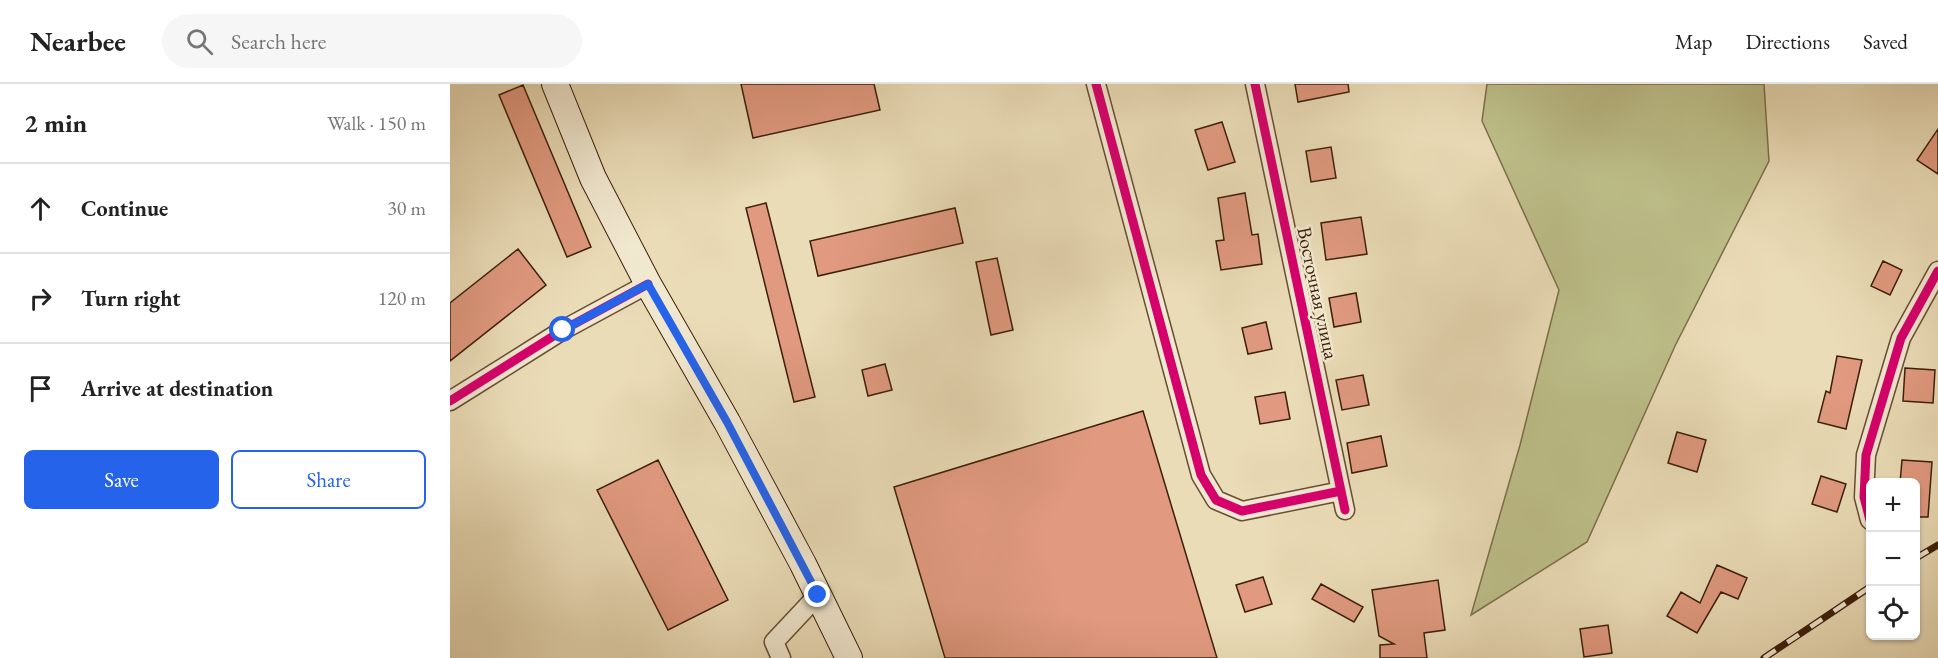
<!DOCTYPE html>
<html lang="en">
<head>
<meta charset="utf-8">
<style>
  :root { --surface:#fff; --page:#f6f6f6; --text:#222; --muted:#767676; --line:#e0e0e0; --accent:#2563eb }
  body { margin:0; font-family:"EB Garamond",serif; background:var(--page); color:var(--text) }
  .controls { position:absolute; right:18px; bottom:18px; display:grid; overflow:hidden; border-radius:9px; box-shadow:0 2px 4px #0004 }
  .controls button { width:54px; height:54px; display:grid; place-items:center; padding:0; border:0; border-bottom:2px solid var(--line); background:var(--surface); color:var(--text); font:30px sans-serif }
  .stop { position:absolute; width:18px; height:18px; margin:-14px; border:4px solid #2563eb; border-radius:50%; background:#fff }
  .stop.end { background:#2563eb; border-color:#fff; box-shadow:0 2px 6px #0008 }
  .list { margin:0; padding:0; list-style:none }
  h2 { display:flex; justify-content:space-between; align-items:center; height:78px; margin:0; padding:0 24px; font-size:26px }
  h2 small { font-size:20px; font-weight:400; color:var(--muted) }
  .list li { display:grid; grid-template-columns:39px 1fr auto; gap:18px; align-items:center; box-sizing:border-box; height:90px; padding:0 24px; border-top:2px solid var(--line) }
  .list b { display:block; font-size:22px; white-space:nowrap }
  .list em { font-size:20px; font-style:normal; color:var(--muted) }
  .actions { display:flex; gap:12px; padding:18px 24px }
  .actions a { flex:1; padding:14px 0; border:2px solid var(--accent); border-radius:9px; text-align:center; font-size:21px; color:var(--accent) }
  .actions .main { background:var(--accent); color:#fff }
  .icon { flex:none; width:33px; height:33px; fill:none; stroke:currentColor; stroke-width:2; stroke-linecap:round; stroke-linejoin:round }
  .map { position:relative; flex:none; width:1488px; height:574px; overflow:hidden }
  header { display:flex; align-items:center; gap:36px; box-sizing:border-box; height:84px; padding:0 30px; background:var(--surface); border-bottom:2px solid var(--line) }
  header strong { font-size:28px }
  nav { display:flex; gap:33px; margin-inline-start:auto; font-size:21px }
  .search { width:420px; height:54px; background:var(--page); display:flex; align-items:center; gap:15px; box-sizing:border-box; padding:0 21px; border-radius:33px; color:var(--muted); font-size:22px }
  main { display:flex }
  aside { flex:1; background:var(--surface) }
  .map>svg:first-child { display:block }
  .green { fill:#bdbf8a; stroke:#7c6f4a; stroke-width:1.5 }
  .building { fill:#e19a80; stroke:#3c1f0a; stroke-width:1.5 }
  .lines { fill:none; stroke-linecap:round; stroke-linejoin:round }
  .minor-casing { stroke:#684e35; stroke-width:21 }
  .secondary-casing { stroke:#3c1f0a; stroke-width:28 }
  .minor { stroke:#f1e8d0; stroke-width:18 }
  .secondary { stroke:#f1e8d0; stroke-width:26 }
  .rail-casing { stroke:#3c1f0a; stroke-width:7 }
  .rail { stroke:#f1e8d0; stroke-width:4.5; stroke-dasharray:14; stroke-linecap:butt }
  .cycleway-casing { stroke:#f1e8d0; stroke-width:13 }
  .cycleway { stroke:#d6006c; stroke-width:9 }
  .route { stroke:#2563eb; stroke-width:8 }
  .labels { text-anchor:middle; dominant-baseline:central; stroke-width:5; stroke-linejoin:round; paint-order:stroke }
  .street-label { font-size:20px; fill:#3c1f0a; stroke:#f1e8d0 }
</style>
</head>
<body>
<header>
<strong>Nearbee</strong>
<div class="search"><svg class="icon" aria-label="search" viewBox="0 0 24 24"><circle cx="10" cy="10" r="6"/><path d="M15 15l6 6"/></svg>Search here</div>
<nav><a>Map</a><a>Directions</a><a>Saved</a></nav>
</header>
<main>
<aside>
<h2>2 min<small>Walk · 150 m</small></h2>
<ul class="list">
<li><svg class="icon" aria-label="ahead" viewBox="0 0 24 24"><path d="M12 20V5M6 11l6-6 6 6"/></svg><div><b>Continue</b></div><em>30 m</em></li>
<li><svg class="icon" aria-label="right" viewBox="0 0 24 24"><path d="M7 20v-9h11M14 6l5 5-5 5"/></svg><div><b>Turn right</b></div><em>120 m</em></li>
<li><svg class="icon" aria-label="arrive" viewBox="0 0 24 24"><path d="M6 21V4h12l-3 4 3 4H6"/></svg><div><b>Arrive at destination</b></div></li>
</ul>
<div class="actions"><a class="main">Save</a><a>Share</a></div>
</aside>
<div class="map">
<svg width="1488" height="574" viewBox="0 0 1488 574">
  <rect width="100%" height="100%" fill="#eadcb7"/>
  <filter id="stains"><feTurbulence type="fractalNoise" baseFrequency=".00333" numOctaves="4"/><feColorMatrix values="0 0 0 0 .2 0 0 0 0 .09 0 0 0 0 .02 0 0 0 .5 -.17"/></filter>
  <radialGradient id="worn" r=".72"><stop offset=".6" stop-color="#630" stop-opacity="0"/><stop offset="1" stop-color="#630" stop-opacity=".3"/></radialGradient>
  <path class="green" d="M 1037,0 L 1314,0 L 1319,77 L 1225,262 L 1137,458 L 1021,531 L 1070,361 L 1109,206 L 1032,37 Z"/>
  <path class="building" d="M 291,0 L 424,0 L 430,26 L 303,54 Z
    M 845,0 L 898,0 L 899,8 L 848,18 Z
    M 73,1 L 141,163 L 117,173 L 49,11 Z
    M 772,38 L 785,78 L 758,86 L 745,46 Z
    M 1488,45 L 1488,90 L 1467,76 Z
    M 881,63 L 886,94 L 861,98 L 856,67 Z
    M 795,109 L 802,151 L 808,150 L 812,180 L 771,186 L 766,157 L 774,156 L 768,114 Z
    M 316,119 L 365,313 L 344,318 L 296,124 Z
    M 505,124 L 513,159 L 368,192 L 360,157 Z
    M 911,133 L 917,170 L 876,176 L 871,139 Z
    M 68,165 L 96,201 L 0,277 L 0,219 Z
    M 547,174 L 563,246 L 541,251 L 526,178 Z
    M 1433,177 L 1452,186 L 1440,211 L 1421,202 Z
    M 906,209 L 911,238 L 884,243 L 879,214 Z
    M 816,238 L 822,265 L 798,270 L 792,244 Z
    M 1387,272 L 1412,276 L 1396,345 L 1368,338 L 1376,307 L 1380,309 Z
    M 435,280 L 442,306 L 418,312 L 412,286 Z
    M 1455,284 L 1485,286 L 1483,319 L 1453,317 Z
    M 913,291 L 919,321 L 892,326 L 886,296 Z
    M 835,308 L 840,335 L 810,340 L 805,313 Z
    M 693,327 L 767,574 L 495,574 L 444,403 Z
    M 1227,348 L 1256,356 L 1247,388 L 1218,379 Z
    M 931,352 L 937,382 L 902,389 L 897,359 Z
    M 208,376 L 278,516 L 218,546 L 147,406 Z
    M 1452,376 L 1482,378 L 1478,433 L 1466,433 L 1466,399 L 1450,399 Z
    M 1371,392 L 1396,400 L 1387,428 L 1362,420 Z
    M 1267,481 L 1297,494 L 1288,515 L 1271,508 L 1247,549 L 1217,532 L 1231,508 L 1250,519 Z
    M 813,493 L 822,520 L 795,528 L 786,501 Z
    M 988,496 L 995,546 L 974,549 L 977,574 L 930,574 L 930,561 L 944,560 L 929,552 L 922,506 Z
    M 871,500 L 913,523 L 904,538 L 862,515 Z
    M 1158,541 L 1162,569 L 1134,573 L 1130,545 Z"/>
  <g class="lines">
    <g class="minor-casing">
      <path id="minor" d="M 646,0 L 751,391 L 766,416 L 792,427 L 891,407
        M 805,0 L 895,426
        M 0,317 L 113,246 L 198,200
        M 1420,436 L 1414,413 L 1416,371 L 1451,254 L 1488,187
        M 331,574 L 324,558 L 368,511"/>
    </g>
    <g class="secondary-casing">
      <path id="secondary" d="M 105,0 L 143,94 L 198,200 L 277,338 L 353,480 L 399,574"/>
    </g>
    <use href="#minor" class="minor"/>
    <use href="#secondary" class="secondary"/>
    <g class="rail-casing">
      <path id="rail" d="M 1466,474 L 1488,461
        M 1314,574 L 1420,503"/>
    </g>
    <use href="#rail" class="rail"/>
    <g class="cycleway-casing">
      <path id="cycleway" d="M 646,0 L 751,391 L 766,416 L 792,427 L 891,407
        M 805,0 L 895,426
        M 0,317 L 113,246 L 198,200
        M 1420,436 L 1414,413 L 1416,371 L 1451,254 L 1488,187"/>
    </g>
    <use href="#cycleway" class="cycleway"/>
  </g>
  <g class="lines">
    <path class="route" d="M 113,246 L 198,200 L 277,338 L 368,511"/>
  </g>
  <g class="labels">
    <g class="street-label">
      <text transform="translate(868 209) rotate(78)">Восточная улица</text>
    </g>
  </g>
  <rect width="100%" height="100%" filter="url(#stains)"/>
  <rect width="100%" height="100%" fill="url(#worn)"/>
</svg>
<div class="controls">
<button>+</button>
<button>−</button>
<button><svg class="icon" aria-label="locate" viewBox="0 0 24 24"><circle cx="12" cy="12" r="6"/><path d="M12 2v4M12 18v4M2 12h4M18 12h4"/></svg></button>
</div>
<div class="stop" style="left:113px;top:246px"></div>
<div class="stop end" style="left:368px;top:511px"></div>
</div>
</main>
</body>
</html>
